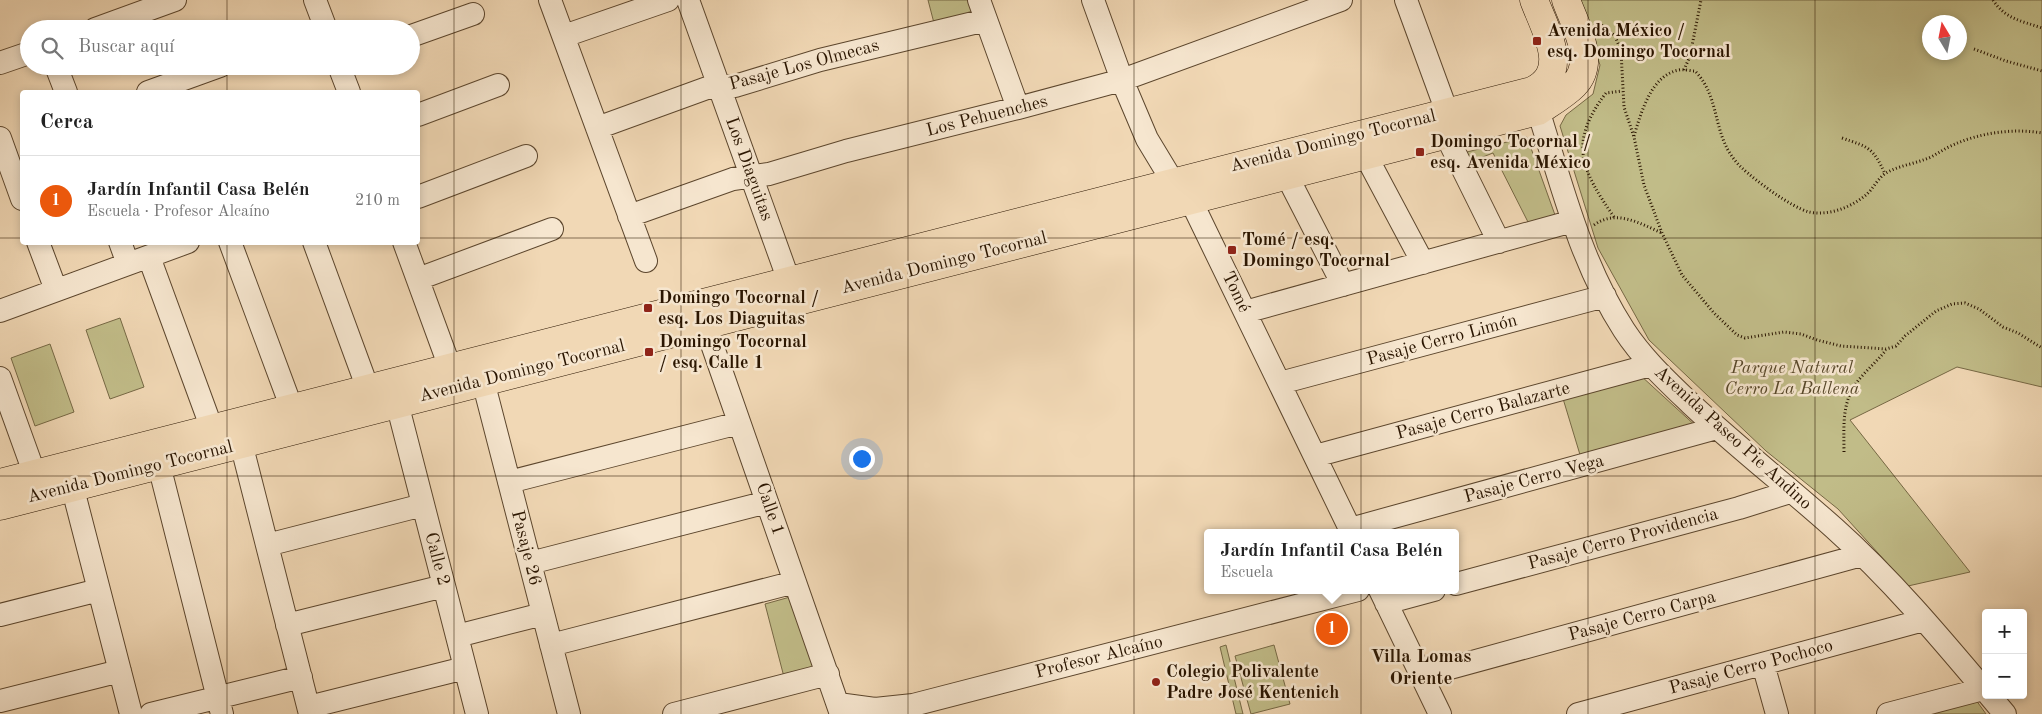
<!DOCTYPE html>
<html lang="es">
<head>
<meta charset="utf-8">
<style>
  :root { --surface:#fff; --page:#f2f2f2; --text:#222; --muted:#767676; --line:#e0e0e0; --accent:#ea580c }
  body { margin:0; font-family:"Old Standard TT",serif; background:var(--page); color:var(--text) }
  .controls { position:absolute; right:15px; bottom:15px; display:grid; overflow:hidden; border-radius:5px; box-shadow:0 2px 8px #0003 }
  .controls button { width:45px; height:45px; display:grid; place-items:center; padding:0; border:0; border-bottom:1px solid var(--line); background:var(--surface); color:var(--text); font:25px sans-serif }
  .compass { position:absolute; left:1922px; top:15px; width:45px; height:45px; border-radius:50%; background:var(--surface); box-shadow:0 2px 8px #0003; rotate:350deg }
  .you { position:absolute; left:861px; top:458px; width:18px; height:18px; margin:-12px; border:4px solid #fff; border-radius:50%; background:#1a73e8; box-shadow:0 0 0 8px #1a73e833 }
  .badge { display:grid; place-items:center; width:32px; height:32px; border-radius:50%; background:var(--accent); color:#fff; font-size:16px; font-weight:700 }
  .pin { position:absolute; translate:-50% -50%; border:2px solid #fff; box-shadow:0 1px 5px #0006 }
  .popup { position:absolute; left:1204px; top:529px; width:255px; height:65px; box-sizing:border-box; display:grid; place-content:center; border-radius:5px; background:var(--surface); filter:drop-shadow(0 1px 4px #0005); font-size:16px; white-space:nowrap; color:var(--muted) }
  .popup b { font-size:19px; color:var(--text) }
  .popup::after { content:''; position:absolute; left:50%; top:100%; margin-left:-10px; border:10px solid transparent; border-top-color:var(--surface) }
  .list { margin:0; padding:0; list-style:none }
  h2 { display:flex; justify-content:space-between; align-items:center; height:65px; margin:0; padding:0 20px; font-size:21px }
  h2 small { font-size:16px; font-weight:400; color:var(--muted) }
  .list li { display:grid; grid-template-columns:32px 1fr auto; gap:15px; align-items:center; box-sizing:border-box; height:90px; padding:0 20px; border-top:1px solid var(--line) }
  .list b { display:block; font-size:19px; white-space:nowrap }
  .list p { margin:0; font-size:16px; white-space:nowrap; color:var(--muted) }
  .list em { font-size:16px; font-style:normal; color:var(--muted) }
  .icon { flex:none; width:28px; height:28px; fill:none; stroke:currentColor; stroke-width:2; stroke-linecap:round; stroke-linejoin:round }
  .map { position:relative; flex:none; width:2042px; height:714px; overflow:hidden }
  .search { position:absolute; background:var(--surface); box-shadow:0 2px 8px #0003; left:20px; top:20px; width:400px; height:55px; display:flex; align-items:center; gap:12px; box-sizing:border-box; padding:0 18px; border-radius:28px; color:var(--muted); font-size:19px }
  .panel { position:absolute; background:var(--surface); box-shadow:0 2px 8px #0003; left:20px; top:90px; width:400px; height:155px; border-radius:5px }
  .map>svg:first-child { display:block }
  .green { fill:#c1bc88; stroke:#766844; fill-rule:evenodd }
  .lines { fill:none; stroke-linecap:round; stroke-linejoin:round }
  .minor-casing { stroke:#5c462d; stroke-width:24 }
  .major-casing { stroke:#2a1500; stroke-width:29 }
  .path { stroke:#2a1500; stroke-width:3; stroke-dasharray:1 2.5; stroke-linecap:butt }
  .minor { stroke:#f6e6cf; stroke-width:22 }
  .major { stroke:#f1d8b5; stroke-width:28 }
  .grid { fill:none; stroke:#2a1500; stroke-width:1; stroke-opacity:0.55 }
  .poi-dot { fill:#8f2418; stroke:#f6e6cf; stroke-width:2 }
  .labels { text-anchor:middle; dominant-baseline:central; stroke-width:5; stroke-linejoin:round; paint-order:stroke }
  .poi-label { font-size:18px; font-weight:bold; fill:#2a1500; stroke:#f6e6cf; text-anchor:start }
  .street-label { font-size:18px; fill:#2a1500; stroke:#f6e6cf }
  .park-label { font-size:18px; font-style:italic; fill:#574729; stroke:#f6e6cf }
  .neighbourhood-label { font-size:19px; font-weight:bold; fill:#2a1500; stroke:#f6e6cf }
</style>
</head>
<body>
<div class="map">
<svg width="2042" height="714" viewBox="0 0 2042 714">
  <rect width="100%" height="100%" fill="#f1d8b5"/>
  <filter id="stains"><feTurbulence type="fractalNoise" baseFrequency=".004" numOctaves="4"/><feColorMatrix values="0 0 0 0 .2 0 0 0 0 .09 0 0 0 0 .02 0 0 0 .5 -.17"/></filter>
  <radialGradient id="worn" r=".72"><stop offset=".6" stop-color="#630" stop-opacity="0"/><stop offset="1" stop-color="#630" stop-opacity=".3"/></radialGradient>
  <path class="green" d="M 928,0 L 971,0 L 976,17 L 935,27 Z
    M 1578,0 L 2042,0 L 2042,387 L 1957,367 L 1850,420 L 1970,572 L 1908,586 L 1838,509 L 1766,451 L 1649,340 L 1598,248 L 1560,126 L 1566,115 L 1593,94 L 1600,65 ZM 1930,22 L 1960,22 L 1960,52 L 1930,52 Z
    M 1527,137 L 1555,215 L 1529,224 L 1493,153 L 1470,162 L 1467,152 Z
    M 120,318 L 144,387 L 110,399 L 86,330 Z
    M 50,344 L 74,412 L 35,426 L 11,358 Z
    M 1640,375 L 1698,428 L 1581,458 L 1561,392 Z
    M 790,597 L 815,670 L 784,677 L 765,604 Z
    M 1226,645 L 1243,714 L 1236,714 L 1220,647 Z
    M 1274,645 L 1290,704 L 1251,714 L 1235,656 Z
    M 1976,700 L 1986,714 L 1919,714 Z"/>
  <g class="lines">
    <g class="minor-casing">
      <path id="minor" d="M 315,0 L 326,29
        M 550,0 L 646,261
        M 688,0 L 789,281
        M 979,0 L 1018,108
        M 1093,0 L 1122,80 L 1147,139 L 1173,182 L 1191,201 L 1352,533
        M 1406,0 L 1447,112
        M 95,29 L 175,0
        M 411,36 L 473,14
        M 564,36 L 668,0
        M 0,63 L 29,53
        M 56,66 L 66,92
        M 339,66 L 349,92
        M 148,92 L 220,66
        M 1533,94 C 1559,174 1578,259 1624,330 C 1643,359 1667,381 1691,404 C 1737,447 1787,486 1834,528 C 1890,578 1938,635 1986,692
        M 418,115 L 498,85
        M 597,128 L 707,88 L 735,86 L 820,60 L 986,20
        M 1446,135 L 1499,242
        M 0,138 L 22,199
        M 1366,156 L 1423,263
        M 1287,176 L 1343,285
        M 418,197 L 526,156
        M 629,216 L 733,179 L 769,174 L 846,151 L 1018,108 L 1122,80 L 1341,0
        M 38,242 L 56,290
        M 120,242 L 128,264
        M 230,242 L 292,409
        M 314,242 L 368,389
        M 404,242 L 456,384
        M 149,257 L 212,429
        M 418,279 L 552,229
        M 700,310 L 841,714
        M 0,311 L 188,242
        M 1245,312 L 1573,221
        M 0,378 L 40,489
        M 483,381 L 569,714
        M 1280,383 L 1605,296
        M 397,403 L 477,714
        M 241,443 L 310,714
        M 1315,456 L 1651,365
        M 159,465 L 222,714
        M 68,470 L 131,714
        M 509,482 L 739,423
        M 1350,529 L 1717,428
        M 267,545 L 423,505
        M 530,563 L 767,502
        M 1456,584 L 1739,508 L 1790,492
        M 1380,590 L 1440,714
        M 1386,603 L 1434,590
        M 0,615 L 99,590
        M 287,625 L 444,586
        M 457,636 L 543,614
        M 551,645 L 795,582
        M 1763,664 L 1777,714
        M 1421,676 L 1862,555
        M 1989,695 L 2005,714
        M 0,701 L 120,671
        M 838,704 L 875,709 L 913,705 L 1358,590
        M 309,707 L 465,668
        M 151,714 L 301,677
        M 674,714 L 828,674
        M 1578,714 L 1924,620
        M 1888,714 L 1983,689"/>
    </g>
    <g class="major-casing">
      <path id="major" d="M 0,483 L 1532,91 C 1572,72 1545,30 1534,0
        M 0,506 L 1538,111 C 1550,103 1564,95 1574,85 C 1597,62 1575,25 1566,0"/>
    </g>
    <path class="path" d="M 1993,0 C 2005,19 2022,21 2042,28
      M 1599,23 L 1615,36 L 1621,51 L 1624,107 L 1634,137 L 1644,185 L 1662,233 L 1682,275 L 1714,313 L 1737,335 L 1745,338 L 1784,332 L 1801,334 L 1817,340 L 1841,346 L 1886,349 L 1896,346 L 1905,336 L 1936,311 L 1952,304 L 1965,303 L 1979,309 L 2003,327 L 2018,333 L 2042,348
      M 1974,49 L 2006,61 L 2042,71
      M 1684,70 L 1690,56 L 1701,0
      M 1634,136 C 1641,113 1651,75 1679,70 C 1684,69 1690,71 1695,71 C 1723,100 1710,138 1742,168 C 1756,181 1791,207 1809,212 C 1828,216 1850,208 1866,195 C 1873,189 1878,178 1886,173 C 1898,166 1913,164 1926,159 C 1935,156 1943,149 1953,145 C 1979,133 2013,128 2042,133
      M 1842,138 C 1868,147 1873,147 1885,174
      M 1614,217 C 1581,169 1568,143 1606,93 L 1622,91
      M 1594,225 C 1616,209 1639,223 1662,233
      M 1844,452 C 1844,423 1841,399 1862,376 C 1870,367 1878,360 1886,350"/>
    <use href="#minor" class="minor"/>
    <use href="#major" class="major"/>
  </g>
  <path class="grid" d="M 227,0 L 227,29M 454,0 L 454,714M 681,0 L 681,714M 908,0 L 908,714M 1134,0 L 1134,714M 1361,0 L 1361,714M 1588,0 L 1588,714M 1815,0 L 1815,714M 227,66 L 227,92M 0,238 L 22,238M 418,238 L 2042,238M 227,242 L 227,714M 0,476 L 2042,476"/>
  <g class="poi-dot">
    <rect x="1532" y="36" width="10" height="10" rx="2.5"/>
    <rect x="1415" y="147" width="10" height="10" rx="2.5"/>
    <rect x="1227" y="245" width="10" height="10" rx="2.5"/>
    <rect x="643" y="303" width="10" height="10" rx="2.5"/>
    <rect x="644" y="347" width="10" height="10" rx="2.5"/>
    <circle cx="1156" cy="682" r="5"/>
  </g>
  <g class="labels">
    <g class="poi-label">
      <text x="1547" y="31">Avenida México /<tspan x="1547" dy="21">esq. Domingo Tocornal</tspan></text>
      <text x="1430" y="142">Domingo Tocornal /<tspan x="1430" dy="21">esq. Avenida México</tspan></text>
      <text x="1242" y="240">Tomé / esq.<tspan x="1242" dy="21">Domingo Tocornal</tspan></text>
      <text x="658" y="298">Domingo Tocornal /<tspan x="658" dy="21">esq. Los Diaguitas</tspan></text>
      <text x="659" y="342">Domingo Tocornal<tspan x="659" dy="21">/ esq. Calle 1</tspan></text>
      <text x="1166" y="672">Colegio Polivalente<tspan x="1166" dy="21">Padre José Kentenich</tspan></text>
    </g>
    <g class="street-label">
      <text transform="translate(804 65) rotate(-15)">Pasaje Los Olmecas</text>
      <text transform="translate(987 116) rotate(-14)">Los Pehuenches</text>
      <text transform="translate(1333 141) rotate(-14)">Avenida Domingo Tocornal</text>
      <text transform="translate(749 169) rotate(70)">Los Diaguitas</text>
      <text transform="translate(944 263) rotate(-14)">Avenida Domingo Tocornal</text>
      <text transform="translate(1236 292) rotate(64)">Tomé</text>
      <text transform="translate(1442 340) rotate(-15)">Pasaje Cerro Limón</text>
      <text transform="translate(522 371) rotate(-14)">Avenida Domingo Tocornal</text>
      <text transform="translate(1483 411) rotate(-15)">Pasaje Cerro Balazarte</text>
      <text transform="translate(1733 438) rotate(42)">Avenida Paseo Pie Andino</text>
      <text transform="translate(130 472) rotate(-14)">Avenida Domingo Tocornal</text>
      <text transform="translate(1534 479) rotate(-15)">Pasaje Cerro Vega</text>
      <text transform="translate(770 509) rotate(71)">Calle 1</text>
      <text transform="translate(1623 539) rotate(-15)">Pasaje Cerro Providencia</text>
      <text transform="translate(526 548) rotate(76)">Pasaje 26</text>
      <text transform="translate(437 559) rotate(75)">Calle 2</text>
      <text transform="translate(1642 616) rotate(-15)">Pasaje Cerro Carpa</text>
      <text transform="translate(1099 657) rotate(-14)">Profesor Alcaíno</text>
      <text transform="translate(1751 667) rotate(-15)">Pasaje Cerro Pochoco</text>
    </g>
    <g class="park-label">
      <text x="1792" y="368">Parque Natural<tspan x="1792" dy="21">Cerro La Ballena</tspan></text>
    </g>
    <g class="neighbourhood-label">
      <text x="1421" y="657">Villa Lomas<tspan x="1421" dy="22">Oriente</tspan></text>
    </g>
  </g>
  <rect width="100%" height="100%" filter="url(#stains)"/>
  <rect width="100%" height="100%" fill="url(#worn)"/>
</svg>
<div class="controls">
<button>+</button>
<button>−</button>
</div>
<svg class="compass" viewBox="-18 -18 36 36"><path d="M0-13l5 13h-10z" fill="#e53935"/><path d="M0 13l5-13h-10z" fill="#767676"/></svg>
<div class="you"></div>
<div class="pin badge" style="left:1332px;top:629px">1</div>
<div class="popup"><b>Jardín Infantil Casa Belén</b>Escuela</div>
<div class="search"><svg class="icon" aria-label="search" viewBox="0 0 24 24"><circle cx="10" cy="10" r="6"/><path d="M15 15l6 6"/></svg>Buscar aquí</div>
<section class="panel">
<h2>Cerca<small></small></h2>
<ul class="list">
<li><span class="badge">1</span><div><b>Jardín Infantil Casa Belén</b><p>Escuela · Profesor Alcaíno</p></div><em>210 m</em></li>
</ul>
</section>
</div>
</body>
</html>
